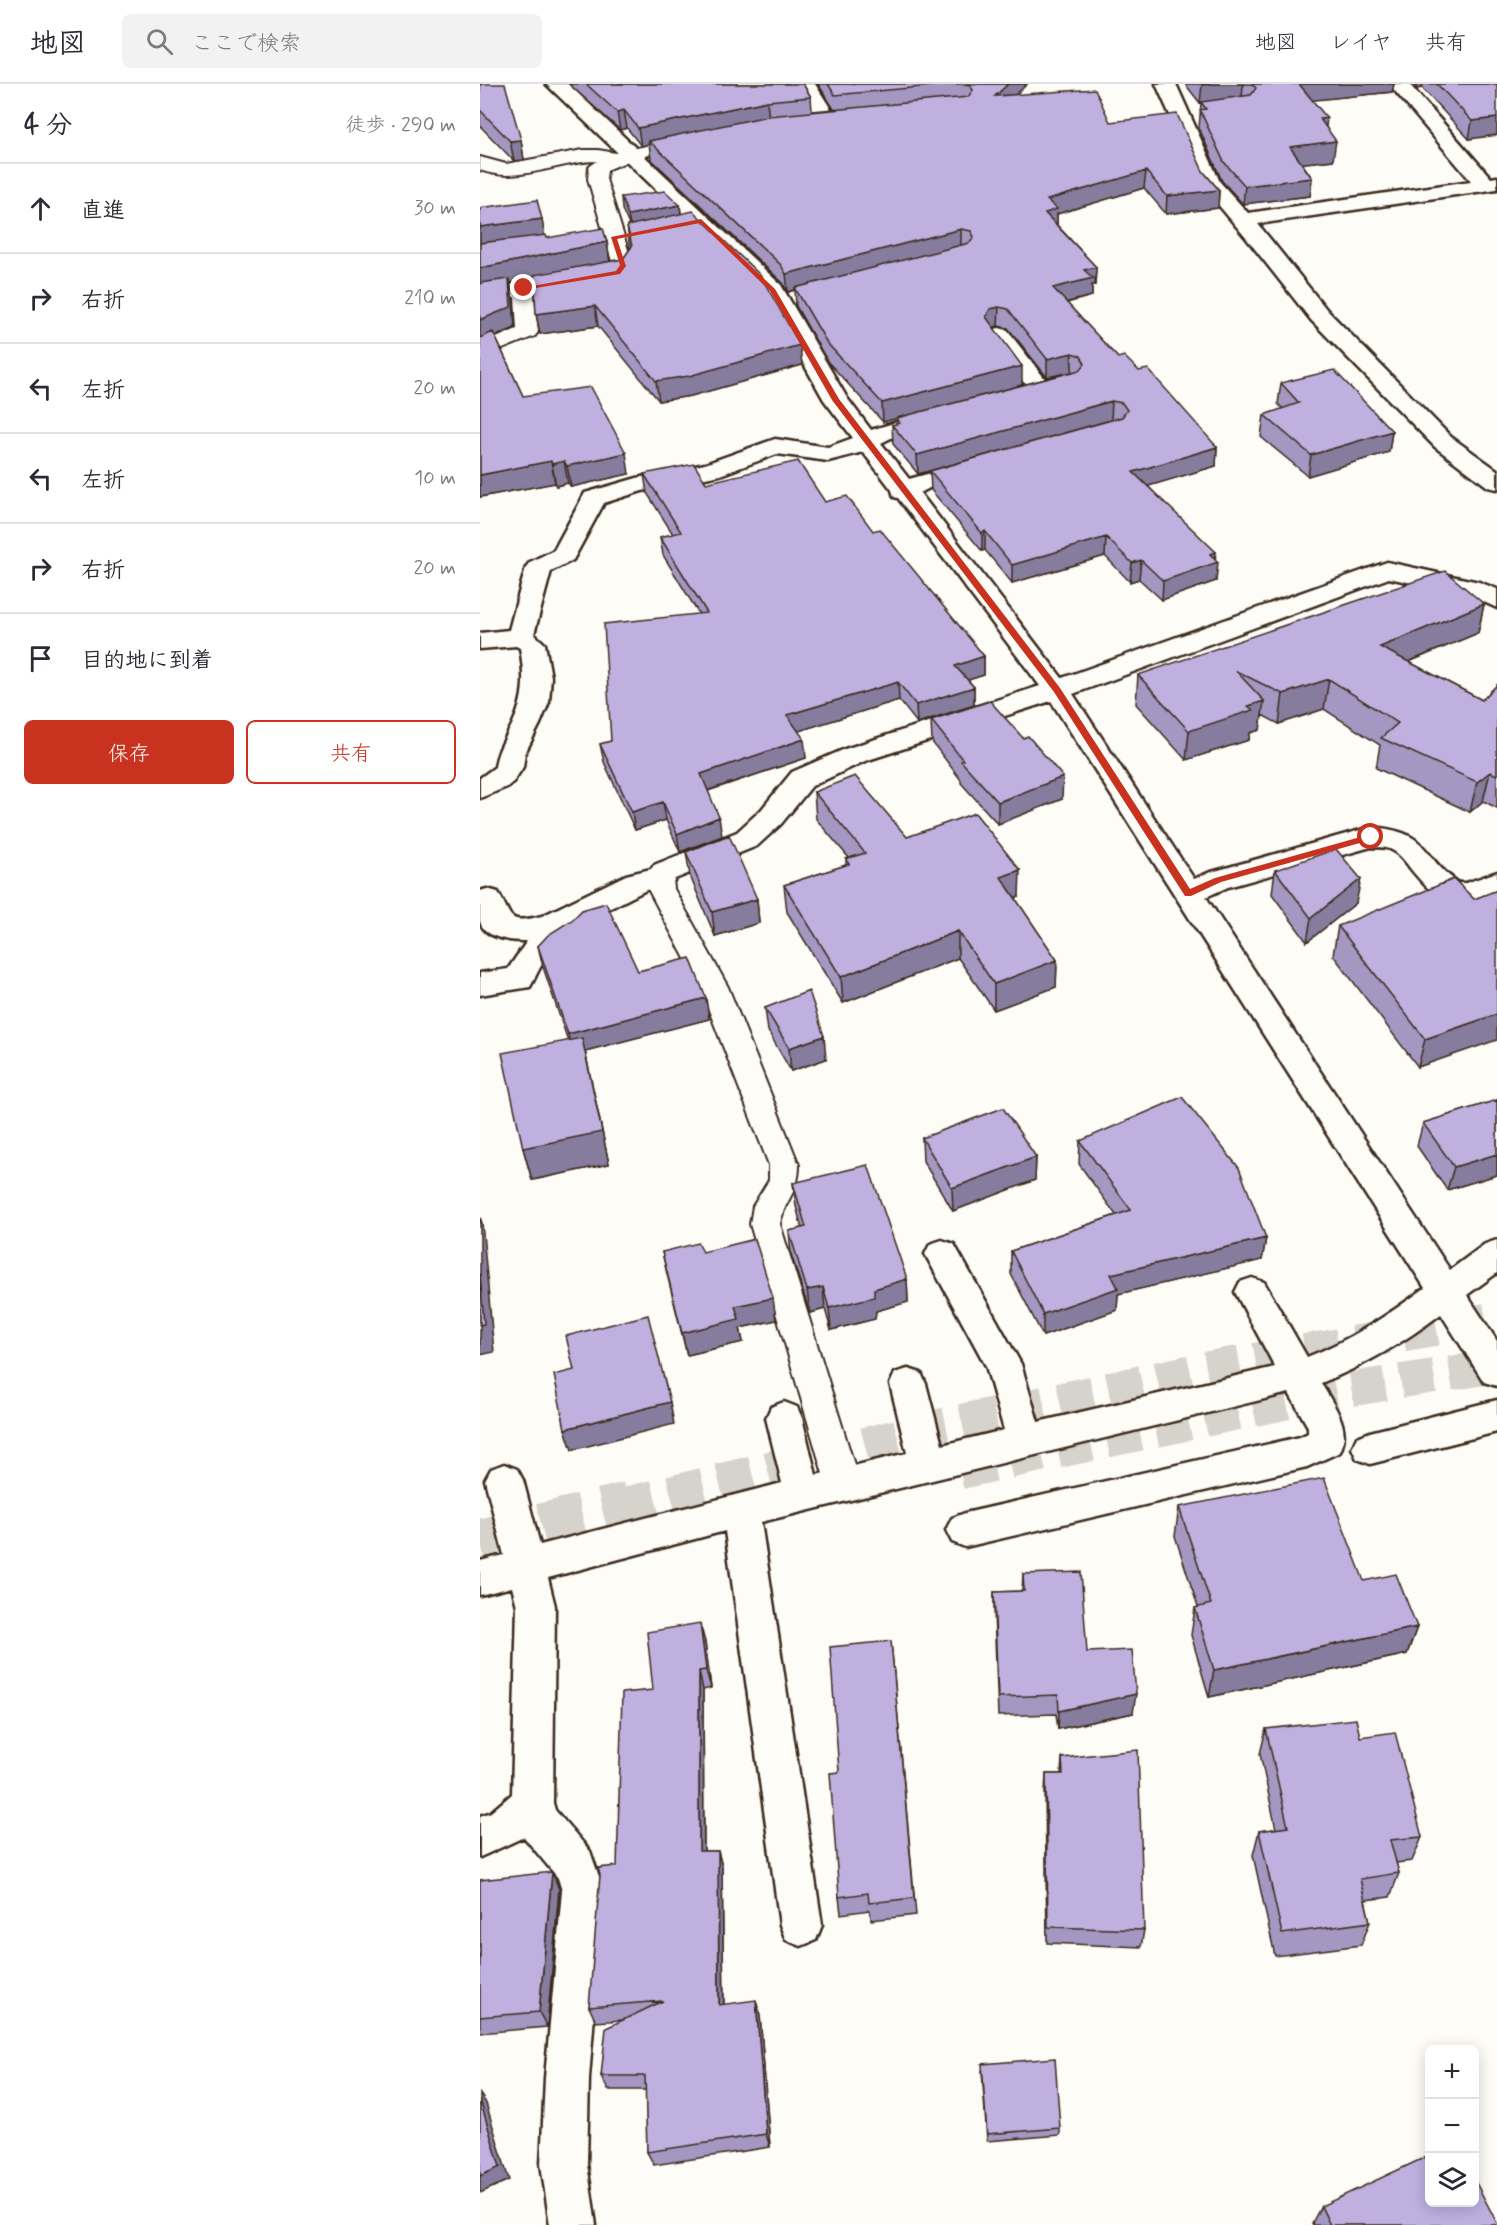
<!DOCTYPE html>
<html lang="ja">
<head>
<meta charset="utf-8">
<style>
  :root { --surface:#fff; --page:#f2f2f3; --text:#2b2b33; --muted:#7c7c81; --line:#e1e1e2; --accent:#c8321e }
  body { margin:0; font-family:Mynerve,"Klee One",sans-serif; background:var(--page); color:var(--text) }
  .controls { position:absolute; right:18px; bottom:18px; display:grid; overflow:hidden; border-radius:9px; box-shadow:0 3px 15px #0003 }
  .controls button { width:54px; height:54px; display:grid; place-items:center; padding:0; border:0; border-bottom:2px solid var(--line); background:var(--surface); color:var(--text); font:30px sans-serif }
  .stop { position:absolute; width:18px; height:18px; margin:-14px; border:4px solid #c8321e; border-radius:50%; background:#fff }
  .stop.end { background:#c8321e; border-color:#fff; box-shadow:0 2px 6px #0008 }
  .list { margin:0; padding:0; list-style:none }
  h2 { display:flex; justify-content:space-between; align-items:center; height:78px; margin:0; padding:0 24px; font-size:26px }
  h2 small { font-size:20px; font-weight:400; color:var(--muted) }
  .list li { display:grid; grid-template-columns:39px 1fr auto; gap:18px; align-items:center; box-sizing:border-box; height:90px; padding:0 24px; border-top:2px solid var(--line) }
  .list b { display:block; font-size:22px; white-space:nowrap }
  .list em { font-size:20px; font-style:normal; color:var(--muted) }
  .actions { display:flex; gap:12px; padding:18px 24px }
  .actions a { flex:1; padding:14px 0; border:2px solid var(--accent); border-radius:9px; text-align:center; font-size:21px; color:var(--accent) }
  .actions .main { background:var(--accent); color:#fff }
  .icon { flex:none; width:33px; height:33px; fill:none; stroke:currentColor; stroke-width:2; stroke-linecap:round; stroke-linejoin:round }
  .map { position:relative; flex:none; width:1017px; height:2141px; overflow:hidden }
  header { display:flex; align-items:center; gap:36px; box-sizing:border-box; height:84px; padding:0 30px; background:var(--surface); border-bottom:2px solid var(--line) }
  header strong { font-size:28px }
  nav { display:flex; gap:33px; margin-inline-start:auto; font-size:21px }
  .search { width:420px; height:54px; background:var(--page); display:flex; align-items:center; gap:15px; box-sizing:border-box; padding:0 21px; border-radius:9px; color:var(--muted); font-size:22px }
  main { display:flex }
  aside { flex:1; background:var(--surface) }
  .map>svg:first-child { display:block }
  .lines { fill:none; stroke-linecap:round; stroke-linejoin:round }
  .secondary-tunnel-far1 { stroke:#d6d2cc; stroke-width:34; stroke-dasharray:34 16; stroke-linecap:butt }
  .secondary-tunnel { stroke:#d6d2cc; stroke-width:42; stroke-dasharray:42 21; stroke-linecap:butt }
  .lane-casing { stroke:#3b2a1e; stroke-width:4 }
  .street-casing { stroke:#3b2a1e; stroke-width:5 }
  .lane { fill:#fdfcf7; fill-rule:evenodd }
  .street { fill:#fdfcf7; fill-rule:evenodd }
  .wall { fill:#a497c1; stroke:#3b2a1e; stroke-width:1.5 }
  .shaded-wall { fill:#867b9d; stroke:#3b2a1e; stroke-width:1.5 }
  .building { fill:#bfb0e0; stroke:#3b2a1e; stroke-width:1.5 }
  .route { fill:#c8321e }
</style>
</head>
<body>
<header>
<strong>地図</strong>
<div class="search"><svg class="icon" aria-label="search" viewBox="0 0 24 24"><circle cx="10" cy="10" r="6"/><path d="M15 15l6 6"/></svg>ここで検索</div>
<nav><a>地図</a><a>レイヤ</a><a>共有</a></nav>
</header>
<main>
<aside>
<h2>4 分<small>徒歩 · 290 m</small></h2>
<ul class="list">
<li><svg class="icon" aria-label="ahead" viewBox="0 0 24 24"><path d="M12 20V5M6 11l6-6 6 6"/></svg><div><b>直進</b></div><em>30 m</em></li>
<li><svg class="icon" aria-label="right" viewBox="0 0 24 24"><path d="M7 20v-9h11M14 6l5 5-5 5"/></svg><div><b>右折</b></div><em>210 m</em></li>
<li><svg class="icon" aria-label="left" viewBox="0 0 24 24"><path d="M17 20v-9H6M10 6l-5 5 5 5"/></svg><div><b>左折</b></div><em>20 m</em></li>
<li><svg class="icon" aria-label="left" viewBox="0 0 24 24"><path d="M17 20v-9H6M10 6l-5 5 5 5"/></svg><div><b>左折</b></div><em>10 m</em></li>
<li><svg class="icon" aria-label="right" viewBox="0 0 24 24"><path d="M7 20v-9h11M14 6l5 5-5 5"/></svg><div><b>右折</b></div><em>20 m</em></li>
<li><svg class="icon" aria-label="arrive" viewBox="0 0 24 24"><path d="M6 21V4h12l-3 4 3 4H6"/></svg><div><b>目的地に到着</b></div></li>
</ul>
<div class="actions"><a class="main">保存</a><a>共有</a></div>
</aside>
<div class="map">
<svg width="1017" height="2141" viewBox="0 0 1017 2141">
  <rect width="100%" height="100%" fill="#fdfcf7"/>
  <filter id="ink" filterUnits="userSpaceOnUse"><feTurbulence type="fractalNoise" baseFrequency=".0167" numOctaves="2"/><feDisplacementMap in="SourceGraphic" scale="12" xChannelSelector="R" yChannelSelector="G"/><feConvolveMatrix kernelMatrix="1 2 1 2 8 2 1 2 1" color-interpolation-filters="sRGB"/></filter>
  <g filter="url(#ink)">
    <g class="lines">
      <path class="secondary-tunnel-far1" d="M 480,1388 L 860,1307 L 1017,1282
        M 142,1421 L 458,1342 L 723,1285 L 1017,1234"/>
      <path class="secondary-tunnel" d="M 0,1456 L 148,1419"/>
      <g class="lane-casing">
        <path id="lane" d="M 208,52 L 214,54 L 217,58 L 214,62 L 155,74 L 127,86 L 126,95 L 153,182 L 145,192 L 55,209 L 58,248 L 55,252 L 0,274 L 0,261 L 37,245 L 35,213 L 0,219 L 0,207 L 133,181 L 108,95 L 109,83 L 117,77 C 79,77 38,101 0,86 L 0,73 L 26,80 L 103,66 L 118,66 L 136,69 Z
          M 180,786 L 189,788 L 193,795 L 194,805 L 248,903 L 319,1081 C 319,1109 305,1114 300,1140 L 380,1400 L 375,1410 L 363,1415 L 351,1410 L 346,1400 L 270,1140 L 273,1122 L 289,1096 L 289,1081 L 220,903 L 168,805 L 167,795 L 171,788 Z"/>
      </g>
      <g class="street-casing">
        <path id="street" d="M 66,0 L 88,0 L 301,201 L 367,314 L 391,346 L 456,326 L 464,328 L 468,333 L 464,338 L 417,351 L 401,359 L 429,395 L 495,377 L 504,379 L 507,384 L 504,389 L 453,402 L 440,409 L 582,594 L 907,478 L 999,498 L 1017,505 L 1017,524 L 991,512 L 909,494 L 593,610 L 714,795 L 728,789 L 891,743 C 953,748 938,771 979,799 L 986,799 L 1017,788 L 1017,809 C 974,827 958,819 930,784 C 925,777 918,768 910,765 C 904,763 897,763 891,763 L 748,803 L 726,813 L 970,1186 L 1005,1160 L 1017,1156 L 1017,1189 L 987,1211 L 1017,1257 L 1017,1302 L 1004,1298 L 961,1230 C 924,1258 884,1282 841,1299 C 853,1321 872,1343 860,1368 L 827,1383 L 485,1463 L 472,1458 L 466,1446 L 472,1434 L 485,1429 L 820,1353 L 828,1349 L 828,1343 L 809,1309 L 281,1438 L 342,1841 L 336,1856 L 321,1862 L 306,1856 L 300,1841 L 245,1447 L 68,1494 L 75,1522 L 73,1719 L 75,1726 L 110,1767 L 124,1807 L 109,1994 L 107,2080 L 116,2141 L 70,2141 L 61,2080 L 65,1994 L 82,1807 L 78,1794 L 44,1753 L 0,1773 L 0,1732 L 11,1728 L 32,1710 L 37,1522 L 32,1503 L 0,1511 L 0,1477 L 24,1471 L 5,1396 L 11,1385 L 24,1380 L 37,1385 L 43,1396 L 60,1461 L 302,1399 L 286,1334 L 291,1323 L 304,1318 L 317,1323 L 322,1334 L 336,1391 L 427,1369 L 410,1300 L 415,1289 L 428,1285 L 441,1289 L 446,1300 L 462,1361 L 524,1346 L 506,1282 L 445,1170 L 450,1160 L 462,1156 L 474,1160 L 541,1280 L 558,1338 L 795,1283 L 755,1208 L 760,1198 L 772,1194 L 784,1198 L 827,1273 C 869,1257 908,1231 945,1204 L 571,617 L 385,677 L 332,702 L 301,740 L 277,762 L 195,795 L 190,802 L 166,806 L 103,838 L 106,843 C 98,856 83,860 71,870 C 60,879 57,891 50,903 L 0,911 L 0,889 L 28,885 L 47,857 C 32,857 4,855 0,837 C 0,827 0,816 0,807 L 7,805 L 18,808 C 33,833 26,841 62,832 L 146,791 L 171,785 L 174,781 L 257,748 L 281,726 L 312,688 L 365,665 L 560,602 L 418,414 L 414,413 L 412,406 L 383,368 L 348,377 L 297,370 L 240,391 L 162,407 L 124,419 L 93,476 L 71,487 L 54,550 L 65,560 L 71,593 L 69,618 L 60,640 L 45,669 L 43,683 L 34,697 L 27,703 L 0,714 L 0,694 L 15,683 C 17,666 26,654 33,639 C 45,614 45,591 40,564 L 36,562 L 0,565 L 0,549 L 29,546 L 46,483 L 50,478 L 74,466 L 105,409 L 157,394 L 225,380 L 295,355 L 348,363 L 373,354 L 344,316 L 284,209 Z
          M 319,0 L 335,0 L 358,36 L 355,40 L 341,40 L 317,3 Z
          M 676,0 L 696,0 L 740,98 L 768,129 L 991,97 L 909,0 L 929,0 L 1011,94 L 1017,93 L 1017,105 L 778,140 L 847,226 L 971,353 L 1017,386 L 1017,405 L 1008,403 L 955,363 L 831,236 L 767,155 L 721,100 Z
          M 519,244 L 527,246 L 569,300 L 573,305 L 569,310 L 561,312 L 553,310 L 511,256 L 508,251 L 511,246 Z
          M 1017,1316 L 1017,1348 L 890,1380 L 877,1375 L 872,1364 L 877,1353 L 890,1348 Z"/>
      </g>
      <use href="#lane" class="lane"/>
      <use href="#street" class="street"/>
    </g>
    <path class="wall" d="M 0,0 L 41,56 L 44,76 L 34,77 L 0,42 Z
      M 89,0 L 323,0 L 331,13 L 332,27 L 354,25 L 338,0 L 547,0 L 535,11 L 630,38 L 723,87 L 739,106 L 738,124 L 686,130 L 664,104 L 577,130 L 577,141 L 616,183 L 615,201 L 612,201 L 612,212 L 587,219 L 638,274 L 737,363 L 736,382 L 668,402 L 735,475 L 736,497 L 682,516 L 659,495 L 650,498 L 625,472 L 532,499 L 505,466 L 502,467 L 451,406 L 450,387 L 631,336 L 438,390 L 413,360 L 412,341 L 417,340 L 417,334 L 592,288 L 567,293 L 528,244 L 518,242 L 513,243 L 403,338 L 348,278 L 316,222 L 315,206 L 308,208 L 303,199 L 171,75 L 169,60 L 161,62 L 147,44 L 140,46 Z
      M 705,0 L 914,0 L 912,8 L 832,16 L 846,43 L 853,76 L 822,79 L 832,94 L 830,112 L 763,120 L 742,97 L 719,44 L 721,19 L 720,19 Z
      M 931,0 L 1017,0 L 989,55 L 942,4 L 936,5 Z
      M 141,113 L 200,121 L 201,129 L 322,281 L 211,312 L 179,317 L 118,242 L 60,250 L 56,230 L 54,194 L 30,199 L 33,216 L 35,244 L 15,252 L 43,312 L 149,390 L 91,403 L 88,399 L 76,402 L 75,399 L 0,413 L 0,124 L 62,135 L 64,151 L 67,154 L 127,158 L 130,177 L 143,175 L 150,165 L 147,142 L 149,141 L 142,125 Z
      M 801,299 L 912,347 L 909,368 L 828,392 L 781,353 L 784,331 L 803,325 L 798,320 Z
      M 164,390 L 226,399 L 345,418 L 393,447 L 504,572 L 504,591 L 488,596 L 494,603 L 494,621 L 437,639 L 419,616 L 318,647 L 326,674 L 228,707 L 242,752 L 200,768 L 186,736 L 155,746 L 124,678 L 120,660 L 131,657 L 219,530 L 183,471 L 180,453 L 193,450 L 167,409 Z
      M 1004,520 L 998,549 L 929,578 L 1002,616 L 1017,601 L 1017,724 L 1003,717 L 990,728 L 896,684 L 900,661 L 844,625 L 799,640 L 782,631 L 780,646 L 770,649 L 769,656 L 706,676 L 656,620 L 658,591 Z
      M 451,636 L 582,715 L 518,740 L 481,699 L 481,696 L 452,658 Z
      M 334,708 L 427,753 L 539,813 L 535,814 L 577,876 L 576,903 L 514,926 L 478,874 L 363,919 L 307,828 L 304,801 L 366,781 L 366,775 L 369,774 L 336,735 Z
      M 206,768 L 277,815 L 279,839 L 235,852 L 210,792 Z
      M 795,786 L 876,819 L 827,858 L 792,810 Z
      M 994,815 L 938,983 L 853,871 L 858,842 Z
      M 58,862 L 158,887 L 229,935 L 105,967 L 129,1080 L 52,1096 L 43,1064 L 88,957 L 63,883 Z
      M 285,924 L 346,975 L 311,987 L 288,947 Z
      M 1017,1016 L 1017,1091 L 967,1106 L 937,1062 L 943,1039 Z
      M 442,1054 L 556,1073 L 555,1096 L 473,1127 L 443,1077 Z
      M 600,1057 L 786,1154 L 782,1176 L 638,1210 L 637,1226 L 563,1252 L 531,1190 L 531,1167 L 636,1131 L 599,1080 Z
      M 313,1099 L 427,1195 L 428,1218 L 396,1227 L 395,1235 L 351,1246 L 345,1225 L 330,1229 L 311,1170 L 309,1147 L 322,1144 L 316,1122 Z
      M 182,1168 L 223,1168 L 296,1236 L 260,1244 L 263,1258 L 207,1271 L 187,1190 Z
      M 699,1423 L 884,1497 L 937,1543 L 927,1570 L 729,1613 L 711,1551 L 715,1524 L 718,1523 L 695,1452 Z
      M 543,1490 L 607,1568 L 653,1629 L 578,1645 L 576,1630 L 518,1632 L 514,1528 L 514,1508 L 542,1507 Z
      M 411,1557 L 436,1831 L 391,1836 L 390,1826 L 361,1830 L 359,1813 L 359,1688 Z
      M 225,1558 L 231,1604 L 223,1606 L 224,1767 L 238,1767 L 242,1783 L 244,1921 L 280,1931 L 290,2063 L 174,2081 L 167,2068 L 166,2006 L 128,2006 L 121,1992 L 142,1936 L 116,1938 L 109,1923 L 173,1606 Z
      M 786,1645 L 880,1653 L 942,1753 L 932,1777 L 916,1779 L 919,1789 L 910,1813 L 885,1816 L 890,1838 L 881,1861 L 795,1872 L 773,1771 L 779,1747 L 796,1745 L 780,1670 Z
      M 582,1674 L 664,1846 L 661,1863 L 567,1859 L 565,1708 L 566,1690 L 581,1690 Z
      M 0,1796 L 79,1805 L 67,1943 L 0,1949 Z
      M 502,1987 L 580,2044 L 580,2051 L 507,2057 Z
      M 841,2122 L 1017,2141 L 833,2141 L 832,2139 Z"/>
    <path class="shaded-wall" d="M 528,0 L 547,0 L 515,30 L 515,12 Z
      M 733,0 L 763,0 L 762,15 L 720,19 L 722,1 Z
      M 819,0 L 914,0 L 912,8 L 817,18 Z
      M 937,0 L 943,0 L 942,4 L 936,5 Z
      M 287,17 L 289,35 L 169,57 L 169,60 L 161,62 L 158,44 Z
      M 144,26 L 147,44 L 140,46 L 137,28 Z
      M 847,34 L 845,52 L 840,35 Z
      M 1017,34 L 1017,51 L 989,55 L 992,37 Z
      M 41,56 L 44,76 L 34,77 L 30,57 Z
      M 856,57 L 853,76 L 808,81 L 810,63 Z
      M 666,87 L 664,104 L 577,130 L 577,144 L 565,129 L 567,116 Z
      M 832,94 L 830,112 L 763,120 L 765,102 Z
      M 739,106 L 738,124 L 686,130 L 687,112 Z
      M 200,121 L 201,133 L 150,143 L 148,131 Z
      M 62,135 L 65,156 L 0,165 L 0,143 Z
      M 481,145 L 481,163 L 315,204 L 315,206 L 308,208 L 306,190 Z
      M 127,158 L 130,179 L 30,199 L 33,216 L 35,244 L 0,259 L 0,184 Z
      M 616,183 L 615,201 L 612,201 L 612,212 L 572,222 L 573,204 L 604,186 Z
      M 115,222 L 118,242 L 60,250 L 56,230 Z
      M 519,223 L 518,242 L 510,244 L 506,233 L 510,225 Z
      M 320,261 L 322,281 L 211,312 L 179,317 L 176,297 Z
      M 592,269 L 592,288 L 567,293 L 567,275 Z
      M 542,282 L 542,301 L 403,338 L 402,319 Z
      M 632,317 L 631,336 L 438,390 L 437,371 Z
      M 912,347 L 909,368 L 828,392 L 831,371 Z
      M 737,363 L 736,382 L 652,407 L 653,388 Z
      M 146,369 L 149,390 L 91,403 L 87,382 Z
      M 71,377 L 75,399 L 0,413 L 0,391 Z
      M 84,377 L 88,399 L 76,402 L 72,380 Z
      M 505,447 L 505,466 L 502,467 L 502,449 Z
      M 626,453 L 625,472 L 532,499 L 532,481 Z
      M 736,468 L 735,479 L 738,478 L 736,497 L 682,516 L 683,497 L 730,470 Z
      M 661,476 L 659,495 L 650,498 L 652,479 Z
      M 1004,520 L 998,549 L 894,592 L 900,563 Z
      M 504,572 L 504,591 L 476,600 L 475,582 Z
      M 849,595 L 844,625 L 799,640 L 803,610 Z
      M 418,598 L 419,616 L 309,650 L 307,631 Z
      M 494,603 L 494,621 L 437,639 L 436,621 Z
      M 784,617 L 780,646 L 770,649 L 769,656 L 706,676 L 709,647 L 768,622 Z
      M 324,655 L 326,674 L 223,708 L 221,690 Z
      M 1010,688 L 1003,717 L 990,728 L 997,698 Z
      M 583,693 L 582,715 L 518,740 L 518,718 Z
      M 183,718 L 186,736 L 155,746 L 152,728 Z
      M 239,733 L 242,752 L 200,768 L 197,750 Z
      M 540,786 L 539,813 L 521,820 L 521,793 Z
      M 881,795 L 876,819 L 827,858 L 831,834 Z
      M 277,815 L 279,839 L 235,852 L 232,828 Z
      M 478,847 L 478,874 L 363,919 L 361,893 Z
      M 577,876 L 576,903 L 514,926 L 514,900 Z
      M 226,914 L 229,935 L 105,967 L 129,1080 L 52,1096 L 43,1064 L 92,970 L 88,950 Z
      M 1017,930 L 1017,956 L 938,983 L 945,955 Z
      M 344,952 L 346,975 L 311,987 L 309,964 Z
      M 1017,1070 L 1017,1091 L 967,1106 L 974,1083 Z
      M 556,1073 L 555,1096 L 473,1127 L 472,1104 Z
      M 0,1133 L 2,1139 L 14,1268 L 0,1271 Z
      M 786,1154 L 782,1176 L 638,1210 L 637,1226 L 563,1252 L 563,1230 L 631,1190 Z
      M 427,1195 L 428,1218 L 396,1227 L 395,1235 L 351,1246 L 349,1224 L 394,1205 Z
      M 343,1203 L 345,1225 L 330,1229 L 327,1206 Z
      M 293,1214 L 296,1236 L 260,1244 L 263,1258 L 207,1271 L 202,1249 L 255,1222 Z
      M 190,1318 L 194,1340 L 92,1366 L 85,1345 Z
      M 220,1539 L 225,1558 L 231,1604 L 226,1586 Z
      M 937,1543 L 927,1570 L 729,1613 L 734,1586 Z
      M 219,1587 L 223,1606 L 224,1784 L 219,1767 Z
      M 656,1610 L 653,1629 L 578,1645 L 579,1627 Z
      M 238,1767 L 242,1783 L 244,1936 L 239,1921 Z
      M 72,1788 L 79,1805 L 67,1943 L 59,1928 Z
      M 276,1916 L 280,1931 L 290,2063 L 286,2050 Z
      M 0,2010 L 6,2019 L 29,2096 L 0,2109 Z"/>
    <path class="building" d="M 0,0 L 25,0 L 41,56 L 30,57 L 0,26 Z
      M 106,0 L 323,0 L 331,13 L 287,17 L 158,44 L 144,26 L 137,28 Z
      M 348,0 L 473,0 L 355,11 Z
      M 485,0 L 528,0 L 515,12 L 615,5 L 630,38 L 697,30 L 723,87 L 739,106 L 687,112 L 666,87 L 567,116 L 577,125 L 565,129 L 616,183 L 604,186 L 613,194 L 573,204 L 638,274 L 644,272 L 659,287 L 668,285 L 737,363 L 653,388 L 736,468 L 730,470 L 738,478 L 683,497 L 661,476 L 652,479 L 626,453 L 532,481 L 505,447 L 502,449 L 450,387 L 642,333 L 647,326 L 642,319 L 632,317 L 624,319 L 437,371 L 412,341 L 420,339 L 417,334 L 600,286 L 605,280 L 601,272 L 592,269 L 567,275 L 528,225 L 519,223 L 510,225 L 506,233 L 542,282 L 402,319 L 347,259 L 315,204 L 489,159 L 494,153 L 491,147 L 481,145 L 306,190 L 301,181 L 169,57 L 288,32 L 488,13 L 493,6 L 490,1 Z
      M 772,0 L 820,0 L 819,0 L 847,34 L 840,35 L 856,57 L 810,63 L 832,94 L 765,102 L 744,78 L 720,26 L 726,25 L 721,18 L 771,11 L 776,4 Z
      M 957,0 L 1017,0 L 1017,34 L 992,37 Z
      M 185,107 L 200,121 L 148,131 L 141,113 Z
      M 57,116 L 62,135 L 0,143 L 0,124 Z
      M 213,127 L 280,191 L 320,261 L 209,292 L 176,297 L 115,222 L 56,230 L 54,191 L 143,175 L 152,162 L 147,142 Z
      M 123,144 L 127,158 L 0,184 L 0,159 L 66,151 L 67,154 Z
      M 29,195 L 31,223 L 0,236 L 0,199 Z
      M 13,248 L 43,312 L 111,303 L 146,369 L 87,382 L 84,377 L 72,380 L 71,377 L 0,391 L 0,254 Z
      M 854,286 L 912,347 L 831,371 L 784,331 L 819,319 L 801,299 Z
      M 318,377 L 345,418 L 367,412 L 393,447 L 400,445 L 504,572 L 475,582 L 494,603 L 436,621 L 418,598 L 307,631 L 324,655 L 221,690 L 239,733 L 197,750 L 183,718 L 152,728 L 120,660 L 131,657 L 124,540 L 227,529 L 180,453 L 201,448 L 164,390 L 214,380 L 226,399 Z
      M 965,487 L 1004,520 L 900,563 L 1002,616 L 1017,601 L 1017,691 L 1010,688 L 997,698 L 901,654 L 918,639 L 849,595 L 803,610 L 756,587 L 784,617 L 768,622 L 773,626 L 709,647 L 658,591 Z
      M 510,617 L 543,654 L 548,652 L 583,693 L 518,718 L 481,677 L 483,676 L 451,636 Z
      M 375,692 L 427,753 L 495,729 L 540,786 L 521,793 L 577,876 L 514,900 L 478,847 L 361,893 L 304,801 L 369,780 L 366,775 L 385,769 L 334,708 Z
      M 249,751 L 277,815 L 232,828 L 206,768 Z
      M 856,765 L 881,795 L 831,834 L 795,786 Z
      M 974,795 L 994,815 L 1017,806 L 1017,930 L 945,955 L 858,842 Z
      M 126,819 L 158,887 L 210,874 L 226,914 L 88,950 L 58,862 L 68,851 L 92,836 L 102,826 Z
      M 329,907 L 344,952 L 309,964 L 285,924 Z
      M 102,954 L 122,1048 L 43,1064 L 22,969 Z
      M 702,1013 L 759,1084 L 786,1154 L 631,1190 L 638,1204 L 563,1230 L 531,1167 L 651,1126 L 600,1057 Z
      M 1017,1016 L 1017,1070 L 974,1083 L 943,1039 Z
      M 523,1024 L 556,1073 L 472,1104 L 442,1054 Z
      M 388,1081 L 427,1195 L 394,1205 L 394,1213 L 349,1224 L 343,1203 L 327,1206 L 309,1147 L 326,1143 L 313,1099 Z
      M 275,1155 L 293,1214 L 255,1222 L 259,1235 L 202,1249 L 182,1168 L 218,1159 L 223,1168 Z
      M 0,1190 L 4,1240 L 0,1241 Z
      M 168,1231 L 190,1318 L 85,1345 L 74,1291 L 94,1286 L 86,1252 Z
      M 844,1394 L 884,1497 L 916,1490 L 937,1543 L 734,1586 L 715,1524 L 731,1520 L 699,1423 Z
      M 601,1488 L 607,1568 L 652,1566 L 656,1610 L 579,1627 L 578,1611 L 518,1613 L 514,1508 L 544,1507 L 543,1490 Z
      M 220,1539 L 226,1586 L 219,1587 L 219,1767 L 238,1767 L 239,1921 L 276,1916 L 286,2050 L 167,2068 L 165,1992 L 121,1992 L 126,1944 L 183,1917 L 109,1923 L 120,1791 L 118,1784 L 137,1782 L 142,1609 L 173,1606 L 167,1548 Z
      M 411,1557 L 434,1814 L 389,1819 L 388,1809 L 359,1813 L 350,1689 L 359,1688 L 350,1563 Z
      M 876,1635 L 880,1653 L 915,1648 L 942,1753 L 910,1756 L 919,1789 L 880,1795 L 890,1838 L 802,1850 L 779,1747 L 808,1743 L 786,1645 Z
      M 658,1666 L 664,1846 L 568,1843 L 566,1690 L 583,1690 L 582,1674 Z
      M 72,1788 L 59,1928 L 0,1933 L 0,1796 Z
      M 575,1974 L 580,2044 L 507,2050 L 502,1980 Z
      M 0,2016 L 20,2083 L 0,2092 Z
      M 950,2071 L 950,2118 L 994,2118 L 994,2095 L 1017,2139 L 1017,2141 L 850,2141 L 841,2122 Z"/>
  </g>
  <path class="route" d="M 221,135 L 295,205 L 359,315 L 580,604 L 710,805 L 735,794 L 891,750 L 896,753 L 894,755 L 741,798 L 711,812 L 705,812 L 574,608 L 352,316 L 290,207 L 220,139 L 137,155 L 146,182 L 140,190 L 44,206 L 41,204 L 136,187 L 140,181 L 131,153 Z"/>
</svg>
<div class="controls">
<button>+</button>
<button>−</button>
<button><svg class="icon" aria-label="layers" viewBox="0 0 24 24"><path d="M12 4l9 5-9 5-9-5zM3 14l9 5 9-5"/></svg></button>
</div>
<div class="stop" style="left:891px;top:753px"></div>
<div class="stop end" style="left:44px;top:204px"></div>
</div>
</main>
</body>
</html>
